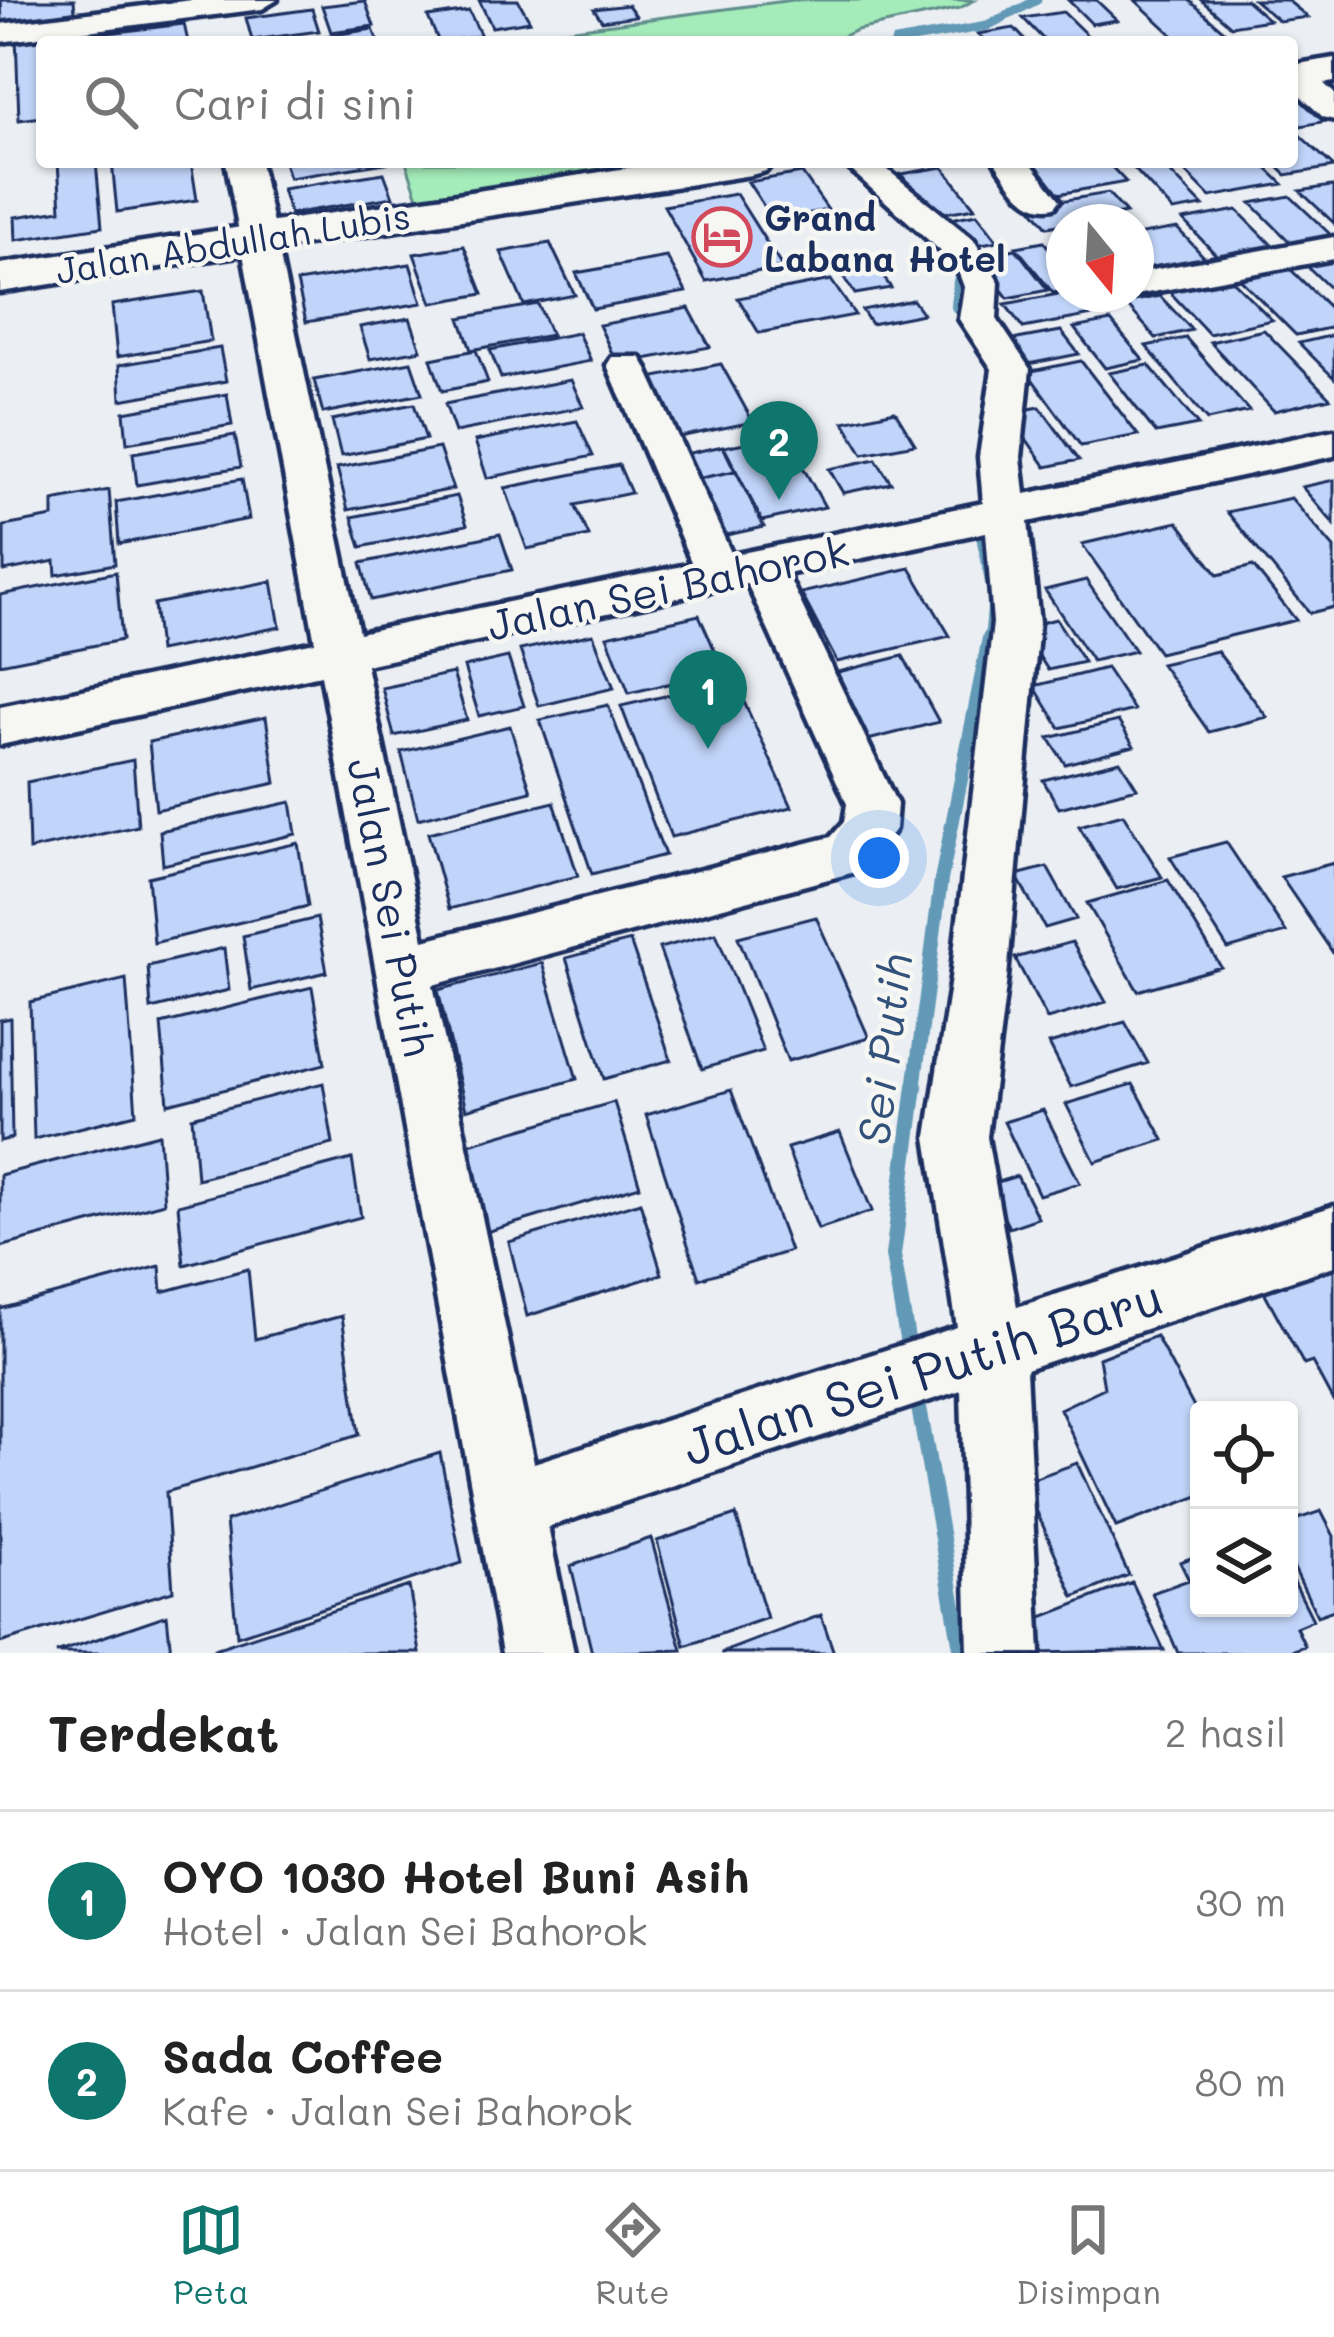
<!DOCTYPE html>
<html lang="id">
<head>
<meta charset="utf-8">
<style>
  :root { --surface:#fff; --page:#f6f6f6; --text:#222; --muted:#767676; --line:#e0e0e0; --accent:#0f766e }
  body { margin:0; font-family:Mali,sans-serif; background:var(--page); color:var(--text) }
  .controls { position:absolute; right:36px; bottom:36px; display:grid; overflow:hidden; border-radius:12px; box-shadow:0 3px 9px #0004 }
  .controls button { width:108px; height:108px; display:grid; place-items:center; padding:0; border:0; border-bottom:3px solid var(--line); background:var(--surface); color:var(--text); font:60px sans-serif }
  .compass { position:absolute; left:1046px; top:204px; width:108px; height:108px; border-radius:50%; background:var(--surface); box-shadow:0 3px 9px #0004; rotate:162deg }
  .you { position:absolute; left:879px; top:858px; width:42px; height:42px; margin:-30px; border:9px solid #fff; border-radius:50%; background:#1a73e8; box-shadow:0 0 0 18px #1a73e833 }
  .badge { display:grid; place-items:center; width:78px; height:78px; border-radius:50%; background:var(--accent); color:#fff; font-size:39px; font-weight:700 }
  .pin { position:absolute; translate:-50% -99px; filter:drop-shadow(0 3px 6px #0008) }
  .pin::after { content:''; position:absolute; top:63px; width:42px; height:36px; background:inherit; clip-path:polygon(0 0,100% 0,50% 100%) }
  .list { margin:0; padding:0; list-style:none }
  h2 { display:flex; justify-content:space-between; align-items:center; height:156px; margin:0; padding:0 48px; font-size:51px }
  h2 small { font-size:39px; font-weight:400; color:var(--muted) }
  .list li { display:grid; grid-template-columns:78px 1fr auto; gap:36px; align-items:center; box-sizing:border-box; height:180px; padding:0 48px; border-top:3px solid var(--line) }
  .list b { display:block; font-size:45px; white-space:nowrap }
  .list p { margin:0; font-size:39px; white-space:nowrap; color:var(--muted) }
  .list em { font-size:39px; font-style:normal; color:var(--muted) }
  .icon { flex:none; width:66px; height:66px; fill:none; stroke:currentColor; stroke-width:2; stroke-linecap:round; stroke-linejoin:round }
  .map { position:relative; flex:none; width:1334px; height:1653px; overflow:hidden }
  .search { position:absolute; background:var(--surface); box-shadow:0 3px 9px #0004; left:36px; right:36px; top:36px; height:132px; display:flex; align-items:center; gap:30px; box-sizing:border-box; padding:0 42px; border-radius:12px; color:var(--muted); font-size:45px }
  .sheet { height:516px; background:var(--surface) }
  nav { display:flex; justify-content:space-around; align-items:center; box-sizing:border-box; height:168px; border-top:3px solid var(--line); background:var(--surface); font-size:33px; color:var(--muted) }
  nav a { display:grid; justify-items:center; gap:6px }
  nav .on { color:var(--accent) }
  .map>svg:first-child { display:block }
  .green { fill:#a4ecb9; stroke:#608e8c; stroke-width:3 }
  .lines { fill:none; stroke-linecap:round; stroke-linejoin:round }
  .stream-far3 { stroke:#6299b6; stroke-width:9 }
  .stream-far2 { stroke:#6299b6; stroke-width:10 }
  .stream-far1 { stroke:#6299b6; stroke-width:14 }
  .stream { stroke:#6299b6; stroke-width:16 }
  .building { fill:#c1d5fa; stroke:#1b2f5e; stroke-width:3 }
  .street-casing { stroke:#1b2f5e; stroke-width:9 }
  .secondary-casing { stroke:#1b2f5e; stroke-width:9 }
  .street { fill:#f6f6f2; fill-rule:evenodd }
  .secondary { fill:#f6f6f2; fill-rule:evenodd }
  .labels { text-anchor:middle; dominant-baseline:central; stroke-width:9; stroke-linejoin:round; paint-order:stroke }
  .far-poi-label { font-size:36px; font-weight:bold; fill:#1b2f5e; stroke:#f6f6f2; text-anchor:start }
  .far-street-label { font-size:36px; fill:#1b2f5e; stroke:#f6f6f2 }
  .street-label { font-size:42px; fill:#1b2f5e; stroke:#f6f6f2 }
  .water-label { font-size:45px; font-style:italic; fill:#33527b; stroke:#f6f6f2 }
  .near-street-label { font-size:51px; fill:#1b2f5e; stroke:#f6f6f2 }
</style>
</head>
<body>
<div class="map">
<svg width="1334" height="1653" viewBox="0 0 1334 1653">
  <rect width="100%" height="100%" fill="#ebeff4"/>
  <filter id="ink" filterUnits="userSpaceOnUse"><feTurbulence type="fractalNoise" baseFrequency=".00833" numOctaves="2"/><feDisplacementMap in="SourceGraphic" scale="24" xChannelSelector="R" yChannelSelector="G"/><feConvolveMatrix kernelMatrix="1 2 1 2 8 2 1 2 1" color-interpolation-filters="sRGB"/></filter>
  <g filter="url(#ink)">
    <path class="green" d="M 793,0 L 974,0 L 960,8 L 857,30 L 830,42 L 477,42 Z
      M 406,162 L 693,162 L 420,203 Z"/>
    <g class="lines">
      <path class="stream-far3" d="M 895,42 L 987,26 L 1037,0
        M 844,162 L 907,218
        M 958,284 L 960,263"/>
      <path class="stream-far2" d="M 958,281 L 956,307 L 969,326
        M 985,478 L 982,541 L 993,598 L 989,641"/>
      <path class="stream-far1" d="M 914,1089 L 941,880 L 989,638"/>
      <path class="stream" d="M 910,1357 L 893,1255 L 915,1086
        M 916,1390 L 962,1653"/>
    </g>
    <path class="building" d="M 1,0 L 74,0 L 75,12 L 2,22 Z
      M 479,0 L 518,0 L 530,21 L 492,27 Z
      M 1068,0 L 1096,0 L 1117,20 L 1092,24 Z
      M 1135,0 L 1189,0 L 1234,40 L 1180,42 Z
      M 1201,0 L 1246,0 L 1269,20 L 1231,26 Z
      M 1254,0 L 1287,0 L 1308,17 L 1279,21 Z
      M 365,1 L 374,26 L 331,32 L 322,6 Z
      M 628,5 L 636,16 L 602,21 L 594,9 Z
      M 312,9 L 319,31 L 252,40 L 246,18 Z
      M 469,11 L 481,36 L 439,42 L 428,17 Z
      M 1063,12 L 1094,42 L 1046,42 L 1023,18 Z
      M 184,24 L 188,42 L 92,42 L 92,35 Z
      M 77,28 L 78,42 L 42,42 L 42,117 L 19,120 L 16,35 Z
      M 1014,28 L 1027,42 L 986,42 L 978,34 Z
      M 373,29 L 378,42 L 329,42 L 327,36 Z
      M 1296,90 L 1332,120 L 1301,126 L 1292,118 L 1292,91 Z
      M 1292,128 L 1334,167 L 1286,175 L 1273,162 L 1292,162 Z
      M 58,162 L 96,162 L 102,227 L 16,240 L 15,217 L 61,210 Z
      M 112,162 L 191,162 L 197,200 L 117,212 Z
      M 284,162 L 392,162 L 289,178 Z
      M 1024,162 L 1107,162 L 1126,182 L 1052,195 Z
      M 1128,162 L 1160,162 L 1203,206 L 1173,211 Z
      M 1176,162 L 1260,162 L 1283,184 L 1210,197 Z
      M 943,167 L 975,208 L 932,215 L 901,174 Z
      M 384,173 L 393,197 L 290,214 L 282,189 Z
      M 802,173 L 828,210 L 773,220 L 748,182 Z
      M 1331,186 L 1334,188 L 1334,223 L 1300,191 Z
      M 1108,193 L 1126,213 L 1047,227 L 1030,206 Z
      M 736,194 L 782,267 L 706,281 L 664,206 Z
      M 1290,196 L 1332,236 L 1291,243 L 1251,203 Z
      M 1237,210 L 1274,247 L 1219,258 L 1183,220 Z
      M 977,214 L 998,241 L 965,247 L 944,220 Z
      M 1177,228 L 1206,259 L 1149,269 L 1136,254 L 1136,235 Z
      M 1044,242 L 1064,267 L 1064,291 L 1053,293 L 1016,247 Z
      M 550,243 L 575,295 L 524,305 L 501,252 Z
      M 464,246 L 483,294 L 432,303 L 414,254 Z
      M 1016,249 L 1048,290 L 1008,298 L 976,256 Z
      M 667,257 L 686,292 L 593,309 L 576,273 Z
      M 1334,259 L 1334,292 L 1306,265 Z
      M 410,264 L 422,303 L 306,322 L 297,282 Z
      M 1285,264 L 1334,312 L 1334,327 L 1296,335 L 1236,275 Z
      M 879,270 L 891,288 L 855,294 L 843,276 Z
      M 1227,275 L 1272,320 L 1209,334 L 1166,288 Z
      M 831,280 L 855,315 L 759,333 L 738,298 Z
      M 203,291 L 211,341 L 117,357 L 112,305 Z
      M 1064,293 L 1093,294 L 1108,312 L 1023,328 L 1005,304 Z
      M 1160,296 L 1192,330 L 1156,338 L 1125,303 Z
      M 913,300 L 923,314 L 871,324 L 862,310 Z
      M 538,304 L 551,335 L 471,350 L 460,318 Z
      M 689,308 L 710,347 L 617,364 L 599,325 Z
      M 410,318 L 421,350 L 370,359 L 360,327 Z
      M 1111,321 L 1143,360 L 1105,368 L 1074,328 Z
      M 1264,330 L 1330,398 L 1274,411 L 1210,342 Z
      M 1061,331 L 1079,354 L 1018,366 L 1001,342 Z
      M 578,333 L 591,361 L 501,378 L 490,350 Z
      M 1334,335 L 1334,378 L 1299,343 Z
      M 1186,338 L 1249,411 L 1207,420 L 1146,346 Z
      M 220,348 L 226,381 L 121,400 L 119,365 Z
      M 476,350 L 488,382 L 442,391 L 431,359 Z
      M 1081,361 L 1138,435 L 1081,446 L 1027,372 Z
      M 411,362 L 422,394 L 323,413 L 314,380 Z
      M 721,364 L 753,422 L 679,437 L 650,378 Z
      M 1149,365 L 1198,425 L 1156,433 L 1109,373 Z
      M 571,380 L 583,407 L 455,432 L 445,404 Z
      M 227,394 L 232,425 L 127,443 L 124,412 Z
      M 414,404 L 426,439 L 341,456 L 332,420 Z
      M 1040,407 L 1079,460 L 1046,467 L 1008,413 Z
      M 895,411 L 915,444 L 863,454 L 844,422 Z
      M 577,421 L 593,456 L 487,478 L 475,441 Z
      M 235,435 L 241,467 L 137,485 L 133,453 Z
      M 785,435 L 825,507 L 762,521 L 724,447 Z
      M 723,446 L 735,471 L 686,481 L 675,456 Z
      M 439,448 L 453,489 L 348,510 L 337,468 Z
      M 876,459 L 891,483 L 843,493 L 829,469 Z
      M 619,465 L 631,493 L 575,505 L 589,536 L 527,549 L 505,488 Z
      M 736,471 L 764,527 L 718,537 L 691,480 Z
      M 242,479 L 249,519 L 119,544 L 116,502 Z
      M 1334,480 L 1334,524 L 1302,487 Z
      M 109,490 L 115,564 L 56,575 L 55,561 L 4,571 L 4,526 L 53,517 L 53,501 Z
      M 457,496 L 467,525 L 361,547 L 352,517 Z
      M 1291,498 L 1334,548 L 1334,607 L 1310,613 L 1227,512 Z
      M 1178,522 L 1218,575 L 1253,566 L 1296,620 L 1159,653 L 1082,544 Z
      M 500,534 L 512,570 L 371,600 L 361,563 Z
      M 910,568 L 950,636 L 837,662 L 801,593 Z
      M 116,572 L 122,640 L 0,664 L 0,595 Z
      M 1086,580 L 1135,651 L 1092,661 L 1045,590 Z
      M 272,581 L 280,627 L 159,651 L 154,604 Z
      M 699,615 L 724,671 L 629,693 L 607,636 Z
      M 1056,619 L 1084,662 L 1048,670 L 1021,628 Z
      M 593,634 L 614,688 L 539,706 L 520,650 Z
      M 1217,651 L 1267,717 L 1209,732 L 1161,664 Z
      M 903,656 L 939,722 L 860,742 L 826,675 Z
      M 508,657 L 524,706 L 479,716 L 464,667 Z
      M 1106,668 L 1134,710 L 1060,728 L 1034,686 Z
      M 453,673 L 467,720 L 394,736 L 382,688 Z
      M 734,680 L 792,807 L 671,837 L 621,706 Z
      M 608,705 L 665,855 L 592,874 L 540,720 Z
      M 266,717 L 276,783 L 156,810 L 149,742 Z
      M 1118,721 L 1134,746 L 1065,764 L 1049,738 Z
      M 510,726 L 531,791 L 418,819 L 401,752 Z
      M 133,760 L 138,826 L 29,850 L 27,782 Z
      M 1120,761 L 1137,788 L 1059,808 L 1043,780 Z
      M 291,802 L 296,834 L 163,865 L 160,831 Z
      M 554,802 L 578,876 L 449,909 L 428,833 Z
      M 1123,814 L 1162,877 L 1117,889 L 1079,826 Z
      M 1226,842 L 1286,932 L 1228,949 L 1170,857 Z
      M 298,843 L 308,906 L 154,943 L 148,877 Z
      M 1334,863 L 1334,953 L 1333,953 L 1281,877 Z
      M 1047,867 L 1076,919 L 1045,928 L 1016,875 Z
      M 1168,880 L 1221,967 L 1138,991 L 1087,903 Z
      M 816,917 L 869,1038 L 788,1061 L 738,937 Z
      M 317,918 L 327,972 L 251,990 L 243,936 Z
      M 716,933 L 763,1051 L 702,1069 L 659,948 Z
      M 630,941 L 671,1060 L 604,1079 L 566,958 Z
      M 1072,942 L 1106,1002 L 1047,1019 L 1015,958 Z
      M 224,948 L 229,990 L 151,1009 L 148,966 Z
      M 542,963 L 577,1079 L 466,1110 L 438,990 Z
      M 126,979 L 136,1114 L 34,1139 L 30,1002 Z
      M 312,987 L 325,1064 L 168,1104 L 161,1024 Z
      M 10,1018 L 12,1138 L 0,1141 L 0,1020 Z
      M 1125,1022 L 1148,1063 L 1071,1087 L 1049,1044 Z
      M 323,1083 L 333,1144 L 197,1179 L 192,1117 Z
      M 1133,1084 L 1164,1140 L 1095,1162 L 1066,1104 Z
      M 731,1090 L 790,1251 L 699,1279 L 646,1115 Z
      M 614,1102 L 640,1186 L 486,1232 L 466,1145 Z
      M 1043,1110 L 1080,1183 L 1039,1195 L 1004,1122 Z
      M 840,1132 L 872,1211 L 818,1229 L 787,1148 Z
      M 159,1134 L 164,1203 L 0,1247 L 0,1175 Z
      M 352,1159 L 361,1217 L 184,1265 L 178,1205 Z
      M 1017,1176 L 1038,1218 L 1009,1228 L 988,1185 Z
      M 640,1202 L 662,1274 L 527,1316 L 509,1242 Z
      M 1299,1263 L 1306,1276 L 1334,1267 L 1334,1403 L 1312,1362 L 1304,1365 L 1262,1288 Z
      M 160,1266 L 162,1292 L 248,1269 L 255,1339 L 342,1316 L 359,1435 L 166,1492 L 173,1591 L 0,1643 L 0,1309 Z
      M 1156,1336 L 1199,1417 L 1199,1496 L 1116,1527 L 1060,1409 L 1104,1388 L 1099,1358 Z
      M 440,1453 L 462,1563 L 237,1636 L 226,1521 Z
      M 1077,1463 L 1129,1575 L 1074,1597 L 1024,1482 Z
      M 1321,1511 L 1334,1536 L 1334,1610 L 1317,1616 L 1289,1558 L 1289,1522 Z
      M 736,1515 L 767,1618 L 685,1646 L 657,1541 Z
      M 651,1538 L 682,1650 L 592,1653 L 571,1566 Z
      M 1199,1555 L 1199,1608 L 1289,1608 L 1289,1572 L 1313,1620 L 1296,1627 L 1305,1646 L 1286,1653 L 1178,1653 L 1152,1593 L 1189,1580 L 1180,1562 Z
      M 1132,1582 L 1164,1650 L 1038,1653 L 1026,1623 Z
      M 409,1586 L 420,1653 L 214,1653 L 214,1649 Z
      M 167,1615 L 171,1653 L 56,1653 Z
      M 821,1615 L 834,1653 L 721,1653 Z"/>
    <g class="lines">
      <g class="street-casing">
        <path id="street" d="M 192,0 L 277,0 L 262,9 L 0,42 L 0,24 Z
          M 1292,68 L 1308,69 L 1334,93 L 1334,120 L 1323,117 L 1292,88 Z
          M 226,162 L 260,162 L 359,633 L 692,564 L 607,365 L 612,357 L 640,357 L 645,365 L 732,555 L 983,503 L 979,457 L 992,369 L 959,319 L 964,287 L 956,265 L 842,162 L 878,162 L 974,240 L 999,282 L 997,319 L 1030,369 L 1021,457 L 1025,494 L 1334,430 L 1334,456 L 1028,522 L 1039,623 L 1007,978 L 987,1137 L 1017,1307 L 1334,1206 L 1334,1266 L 1026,1369 L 1040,1653 L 968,1653 L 961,1390 L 548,1527 L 574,1653 L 502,1653 L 321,675 L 0,745 L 0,707 L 315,642 ZM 986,532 L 993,623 L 951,978 L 927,1137 L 957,1327 L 534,1463 L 433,985 L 866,869 L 895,829 L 897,804 L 787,574 ZM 747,583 L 847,804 L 844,822 L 831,837 L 424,940 L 366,665 Z
          M 995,162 L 1030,162 L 1060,200 L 1055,207 C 1026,214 1011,184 995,162 Z
          M 1334,237 L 1334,259 L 1136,295 L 1132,294 L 1136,294 L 1136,273 Z"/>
      </g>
      <g class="secondary-casing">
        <path id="secondary" d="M 1334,58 L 1334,82 L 1292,89 L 1292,65 Z
          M 666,162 L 773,162 L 766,171 L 751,175 L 0,292 L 0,264 Z"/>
      </g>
      <use href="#street" class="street"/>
      <use href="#secondary" class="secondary"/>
    </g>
  </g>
  <defs>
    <g id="hotel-ring" transform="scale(3)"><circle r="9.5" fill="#f6f6f2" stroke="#d1495b" stroke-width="1.5"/><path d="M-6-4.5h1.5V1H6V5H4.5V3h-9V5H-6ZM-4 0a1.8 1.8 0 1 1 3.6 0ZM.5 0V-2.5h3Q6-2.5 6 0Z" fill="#d1495b"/></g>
  </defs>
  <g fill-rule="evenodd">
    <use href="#hotel-ring" x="722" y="237"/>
  </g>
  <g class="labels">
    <g class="far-poi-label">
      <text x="764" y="216">Grand<tspan x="764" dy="41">Labana Hotel</tspan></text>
    </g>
    <g class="far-street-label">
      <text transform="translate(233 242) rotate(-9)">Jalan Abdullah Lubis</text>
    </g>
    <g class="street-label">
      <text transform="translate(668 587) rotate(-12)">Jalan Sei Bahorok</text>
      <text transform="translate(392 907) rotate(79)">Jalan Sei Putih</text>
    </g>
    <g class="water-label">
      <text transform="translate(883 1049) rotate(-83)">Sei Putih</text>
    </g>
    <g class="near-street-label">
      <text transform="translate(922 1370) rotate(-18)">Jalan Sei Putih Baru</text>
    </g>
  </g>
</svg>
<div class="controls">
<button><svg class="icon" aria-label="locate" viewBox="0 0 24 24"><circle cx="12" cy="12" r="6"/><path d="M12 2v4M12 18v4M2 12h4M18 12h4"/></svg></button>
<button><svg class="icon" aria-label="layers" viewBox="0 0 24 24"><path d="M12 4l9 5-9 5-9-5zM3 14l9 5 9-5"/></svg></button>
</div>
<svg class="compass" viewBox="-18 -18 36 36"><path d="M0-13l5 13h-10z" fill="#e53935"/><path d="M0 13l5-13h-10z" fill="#767676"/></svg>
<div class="you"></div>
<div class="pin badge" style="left:708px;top:749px">1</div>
<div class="pin badge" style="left:779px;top:500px">2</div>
<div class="search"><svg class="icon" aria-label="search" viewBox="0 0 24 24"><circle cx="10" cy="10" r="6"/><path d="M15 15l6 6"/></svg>Cari di sini</div>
</div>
<section class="sheet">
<h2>Terdekat<small>2 hasil</small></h2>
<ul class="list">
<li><span class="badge">1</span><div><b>OYO 1030 Hotel Buni Asih</b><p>Hotel · Jalan Sei Bahorok</p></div><em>30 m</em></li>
<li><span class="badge">2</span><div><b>Sada Coffee</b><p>Kafe · Jalan Sei Bahorok</p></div><em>80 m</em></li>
</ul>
</section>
<nav>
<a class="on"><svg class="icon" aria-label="map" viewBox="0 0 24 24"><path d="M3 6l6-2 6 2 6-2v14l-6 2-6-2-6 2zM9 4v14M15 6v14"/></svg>Peta</a>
<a><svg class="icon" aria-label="directions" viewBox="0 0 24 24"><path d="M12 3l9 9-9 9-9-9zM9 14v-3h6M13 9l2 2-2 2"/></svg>Rute</a>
<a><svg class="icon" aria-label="saved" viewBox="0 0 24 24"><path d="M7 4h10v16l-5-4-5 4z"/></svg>Disimpan</a>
</nav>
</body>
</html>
